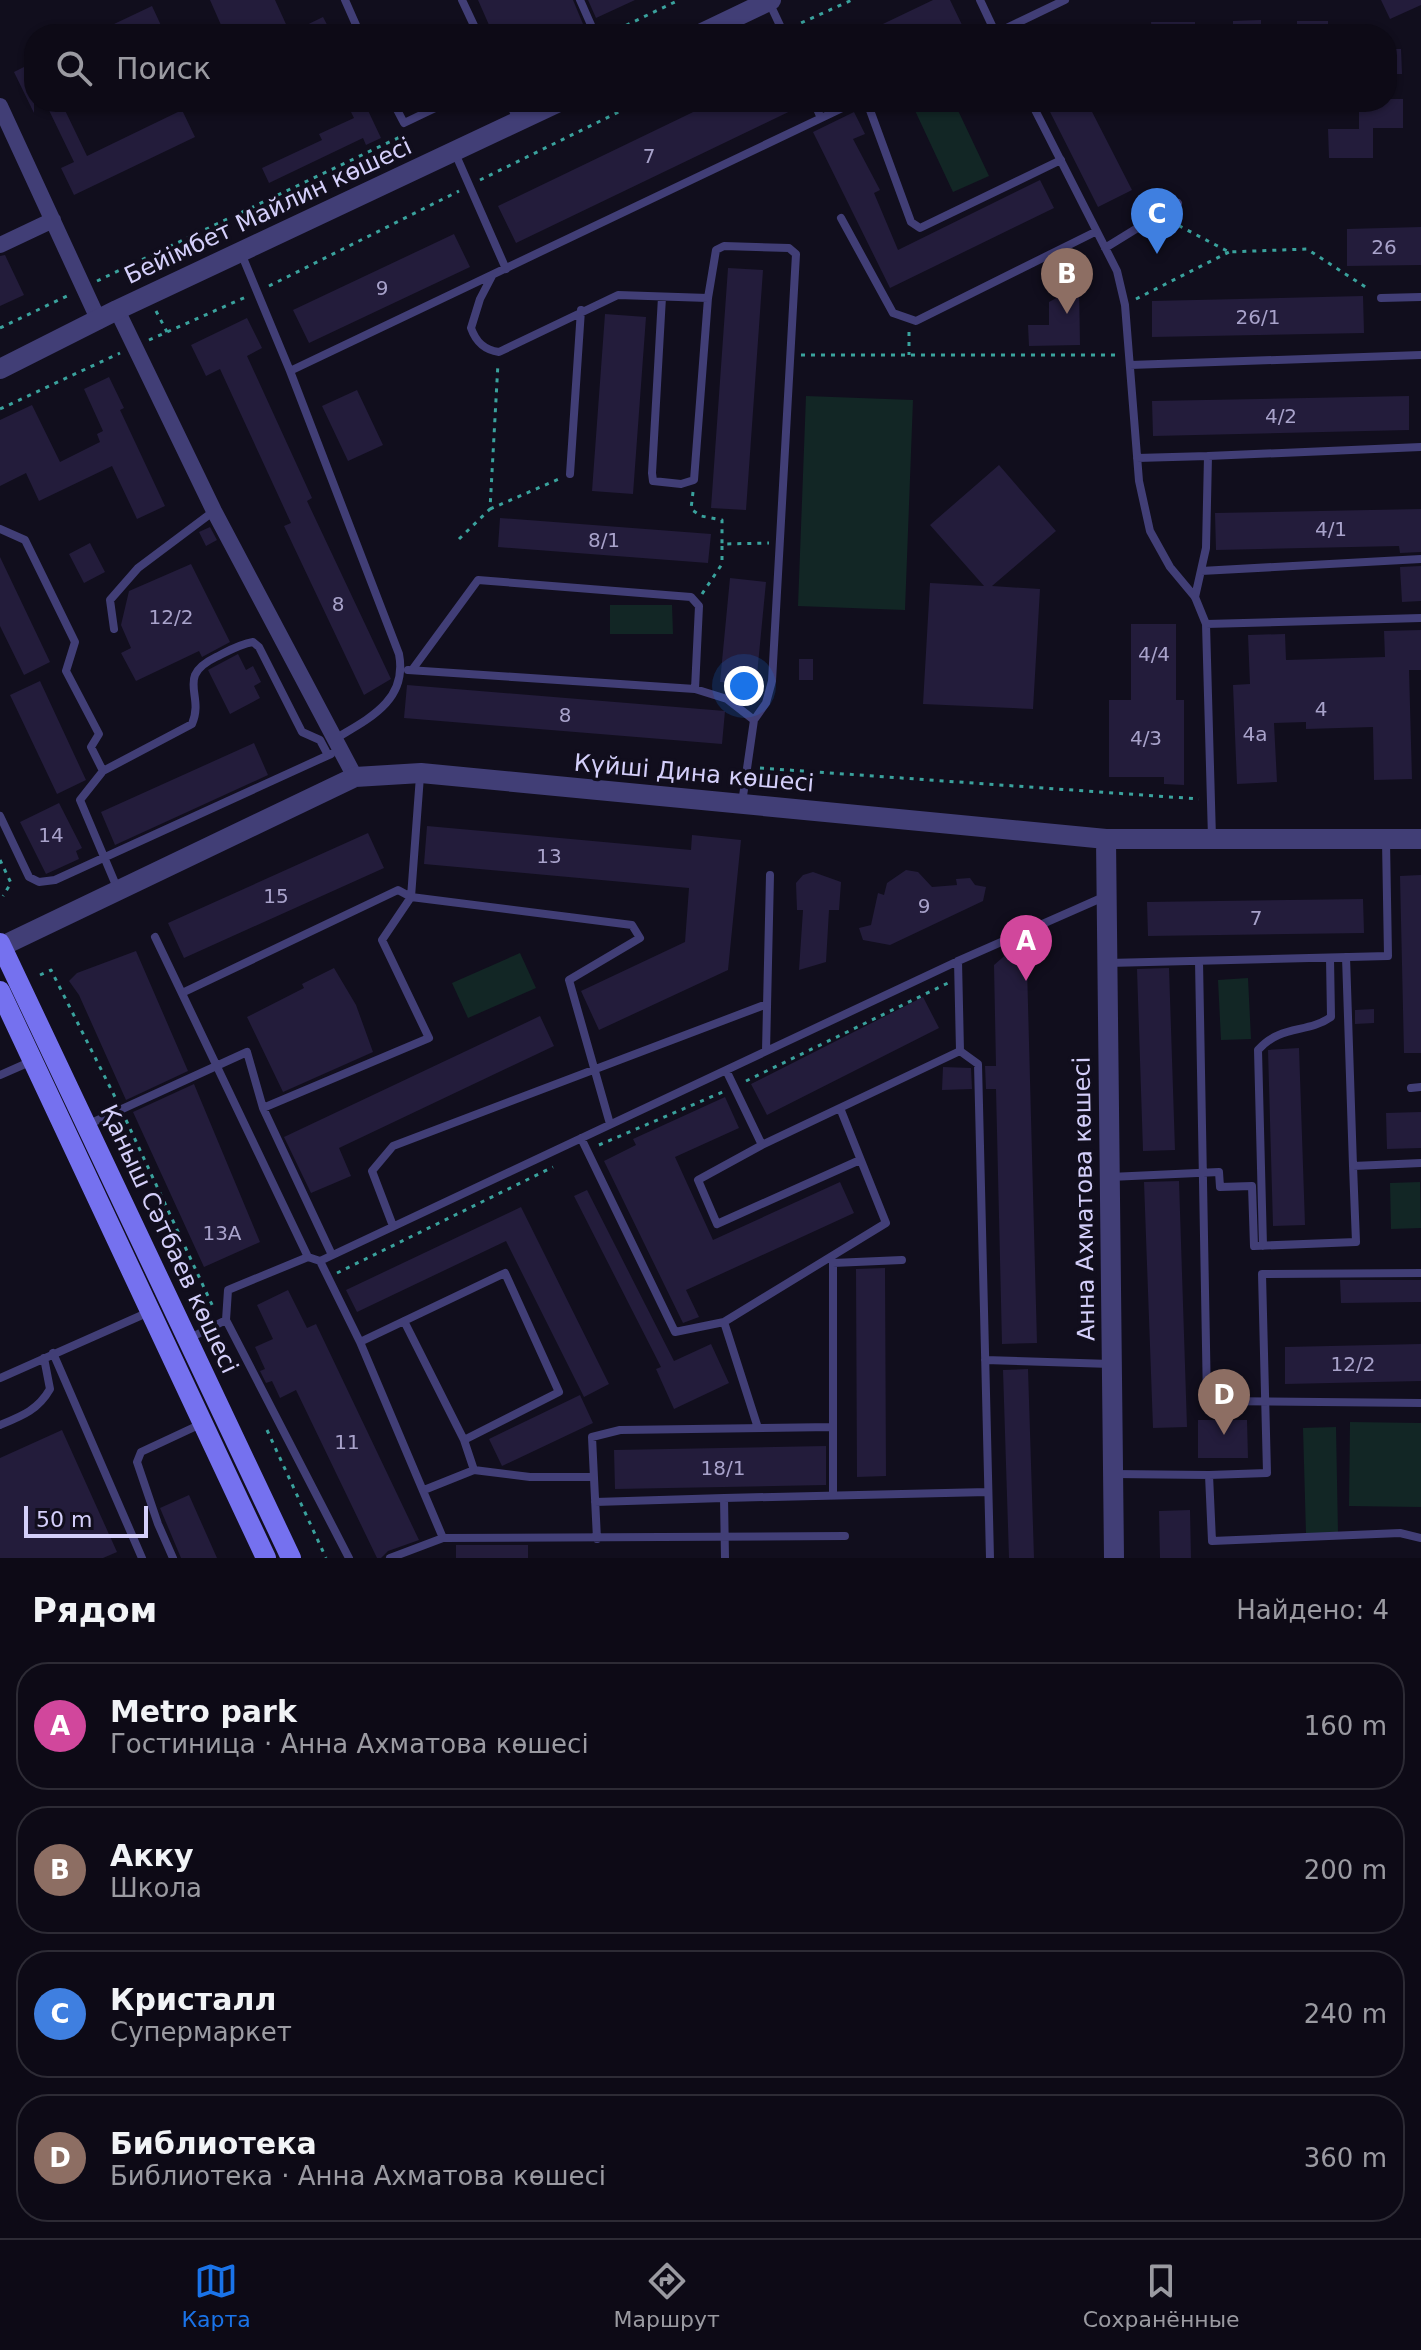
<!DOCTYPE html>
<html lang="ru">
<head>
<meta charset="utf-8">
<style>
  :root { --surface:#0d0a16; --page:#16131f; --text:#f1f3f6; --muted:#9a9aa1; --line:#2d2b35; --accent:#1a73e8 }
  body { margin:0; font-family:"DejaVu Sans",sans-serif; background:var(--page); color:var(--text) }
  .scale { position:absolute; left:24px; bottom:20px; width:124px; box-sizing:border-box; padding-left:8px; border:4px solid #d4cffa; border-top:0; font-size:22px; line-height:28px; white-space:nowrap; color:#d4cffa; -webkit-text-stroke:6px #110e1d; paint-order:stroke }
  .you { position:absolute; left:744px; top:686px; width:28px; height:28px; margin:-20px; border:6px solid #fff; border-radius:50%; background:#1a73e8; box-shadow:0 0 0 12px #1a73e833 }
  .badge { display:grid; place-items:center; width:52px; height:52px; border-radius:50%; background:var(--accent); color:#fff; font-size:26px; font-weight:700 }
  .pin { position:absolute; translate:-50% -66px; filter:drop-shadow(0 2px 4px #0008) }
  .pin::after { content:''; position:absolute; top:42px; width:28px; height:24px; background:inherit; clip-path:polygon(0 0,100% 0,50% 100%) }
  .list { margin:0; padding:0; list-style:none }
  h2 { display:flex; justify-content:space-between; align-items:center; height:104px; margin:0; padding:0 32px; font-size:34px }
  h2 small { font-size:26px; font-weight:400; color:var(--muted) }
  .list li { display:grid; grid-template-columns:52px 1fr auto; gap:24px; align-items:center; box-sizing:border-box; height:128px; margin:0 16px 16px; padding:0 16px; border:2px solid var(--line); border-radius:32px }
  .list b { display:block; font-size:30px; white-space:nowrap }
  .list p { margin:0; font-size:26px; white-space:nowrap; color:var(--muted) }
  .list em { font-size:26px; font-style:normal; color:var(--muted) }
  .icon { flex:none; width:44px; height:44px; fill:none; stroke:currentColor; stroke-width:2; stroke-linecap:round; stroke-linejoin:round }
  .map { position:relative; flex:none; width:1421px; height:1558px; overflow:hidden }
  .search { position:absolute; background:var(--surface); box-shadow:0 2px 6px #0004; left:24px; right:24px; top:24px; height:88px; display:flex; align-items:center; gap:20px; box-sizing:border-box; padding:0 28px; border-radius:32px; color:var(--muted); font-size:30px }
  .sheet { height:680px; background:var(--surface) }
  nav { display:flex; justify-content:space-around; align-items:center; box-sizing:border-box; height:112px; border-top:2px solid var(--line); background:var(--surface); font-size:22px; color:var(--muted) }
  nav a { display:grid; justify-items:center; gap:4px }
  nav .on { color:var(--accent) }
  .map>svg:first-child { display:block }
  .green { fill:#122625 }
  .building { fill:#231c3b }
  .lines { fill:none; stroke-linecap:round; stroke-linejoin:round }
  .path { stroke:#3aa29d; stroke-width:3; stroke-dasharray:4 6; stroke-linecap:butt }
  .service { stroke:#413e76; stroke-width:8 }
  .minor { stroke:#413e76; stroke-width:16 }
  .tertiary { stroke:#413e76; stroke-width:20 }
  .secondary { stroke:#7571ef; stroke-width:20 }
  .labels { text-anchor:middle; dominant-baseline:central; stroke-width:7; stroke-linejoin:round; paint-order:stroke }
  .number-label { font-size:20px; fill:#a8a2ca }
  .street-label { font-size:24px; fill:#d4cffa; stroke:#110e1d }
</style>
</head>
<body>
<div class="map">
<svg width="1421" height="1558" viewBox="0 0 1421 1558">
  <rect width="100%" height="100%" fill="#110e1d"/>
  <path class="green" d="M 911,102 L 954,102 L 989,176 L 953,192 Z
    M 806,396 L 913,400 L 905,610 L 798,606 Z
    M 610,605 L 672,605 L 673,634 L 610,634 Z
    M 520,953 L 536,988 L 468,1018 L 452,983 Z
    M 1248,978 L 1251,1039 L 1221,1040 L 1218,980 Z
    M 1420,1182 L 1421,1228 L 1391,1229 L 1390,1183 Z
    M 1350,1422 L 1421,1423 L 1421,1507 L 1349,1506 Z
    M 1336,1427 L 1338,1533 L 1306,1534 L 1303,1428 Z"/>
  <path class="building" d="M 210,0 L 275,0 L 290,33 L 323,17 L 332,34 L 225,34 Z
    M 478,0 L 573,0 L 583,24 L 575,27 L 578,34 L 493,34 Z
    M 588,0 L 635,0 L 596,18 Z
    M 933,0 L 950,0 L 964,29 L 954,34 L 862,34 Z
    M 1381,0 L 1421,0 L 1421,5 L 1390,19 Z
    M 152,6 L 165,34 L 93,34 Z
    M 1261,20 L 1261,34 L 1233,34 L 1233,21 Z
    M 1297,21 L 1328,21 L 1328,34 L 1297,34 Z
    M 1151,22 L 1195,22 L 1195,34 L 1152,34 Z
    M 1387,49 L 1401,49 L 1402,74 L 1387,74 Z
    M 34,62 L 34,113 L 14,72 Z
    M 1387,99 L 1403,99 L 1403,128 L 1373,128 L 1373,158 L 1329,158 L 1328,129 L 1359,129 L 1359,102 Z
    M 45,102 L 61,102 L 87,156 L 182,110 L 195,137 L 74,195 L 61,168 L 74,162 Z
    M 346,102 L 364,102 L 381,138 L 366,145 L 363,138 L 269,183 L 262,168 L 322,140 L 319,134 L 354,118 Z
    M 714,102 L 807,103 L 516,243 L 498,206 Z
    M 1045,102 L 1087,102 L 1132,190 L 1098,207 Z
    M 854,112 L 865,134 L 853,139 L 880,190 L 874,193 L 898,250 L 1040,180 L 1054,208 L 890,288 L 813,132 Z
    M 1421,227 L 1421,265 L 1347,266 L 1347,229 Z
    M 454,234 L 470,267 L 309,343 L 293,310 Z
    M 5,255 L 24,295 L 0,306 L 0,256 Z
    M 728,268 L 763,270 L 746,510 L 711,508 Z
    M 1079,286 L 1080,345 L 1029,346 L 1028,325 L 1049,325 L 1049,302 Z
    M 1363,296 L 1364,333 L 1152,337 L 1152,301 Z
    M 605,314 L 646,317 L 633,494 L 592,491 Z
    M 247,318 L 262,348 L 247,356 L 312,498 L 307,501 L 391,679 L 364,695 L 284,526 L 291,523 L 220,369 L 206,376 L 191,345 Z
    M 109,377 L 124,408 L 120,410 L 165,506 L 137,519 L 112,466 L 39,501 L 26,473 L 0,486 L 0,420 L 32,405 L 60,462 L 100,442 L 97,434 L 103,431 L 84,389 Z
    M 357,390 L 383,445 L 348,461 L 322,406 Z
    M 1409,396 L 1409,430 L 1153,436 L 1152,401 Z
    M 999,465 L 1056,531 L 992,586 L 1040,589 L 1033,709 L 923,704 L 930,583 L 984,586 L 930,525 Z
    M 1421,509 L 1421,552 L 1400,553 L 1399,546 L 1216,550 L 1215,513 Z
    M 500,518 L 711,534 L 708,563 L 498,547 Z
    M 210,527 L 217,540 L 206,546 L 199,532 Z
    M 90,543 L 105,572 L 84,583 L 69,554 Z
    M 0,557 L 50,662 L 24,675 L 0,626 Z
    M 191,564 L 230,642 L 202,657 L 199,651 L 136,681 L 121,653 L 131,648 L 121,625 L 129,591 Z
    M 1421,566 L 1421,601 L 1402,602 L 1400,567 Z
    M 730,578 L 766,582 L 756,685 L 720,682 Z
    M 1131,624 L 1176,624 L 1176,700 L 1184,700 L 1184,785 L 1164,784 L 1164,777 L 1109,777 L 1109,700 L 1131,700 Z
    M 1421,630 L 1421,670 L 1409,670 L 1412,779 L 1374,780 L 1373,727 L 1306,729 L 1306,722 L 1274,723 L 1277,782 L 1237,784 L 1233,685 L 1250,684 L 1248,635 L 1285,634 L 1286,660 L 1385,657 L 1384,631 Z
    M 238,654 L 246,670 L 253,666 L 261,682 L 254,686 L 260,698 L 230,714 L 208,670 Z
    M 799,659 L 813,659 L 813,680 L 799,680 Z
    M 40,681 L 86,780 L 57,794 L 10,695 Z
    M 407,685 L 725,711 L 722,744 L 404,718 Z
    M 254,743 L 268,775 L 115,845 L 101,812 Z
    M 59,803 L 82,848 L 76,851 L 79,859 L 46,874 L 20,822 Z
    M 427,826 L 691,850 L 692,835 L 741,840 L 728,970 L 599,1030 L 581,991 L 685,942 L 689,888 L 424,864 Z
    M 368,833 L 384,868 L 184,958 L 168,923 Z
    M 906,870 L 918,872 L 932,887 L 957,885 L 956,879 L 970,878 L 975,885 L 986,887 L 983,901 L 890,945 L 863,940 L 859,928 L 871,925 L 878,893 L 884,895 L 887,883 Z
    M 813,872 L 841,882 L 839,910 L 829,910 L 826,962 L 799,970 L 803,910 L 797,910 L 796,883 L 803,875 Z
    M 1421,875 L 1421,1053 L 1404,1053 L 1400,876 Z
    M 1363,899 L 1364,933 L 1148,936 L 1147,902 Z
    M 136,951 L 188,1071 L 126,1100 L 79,995 L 69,981 L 77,973 Z
    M 1009,952 L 1027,967 L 1037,1343 L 1002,1344 L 996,1089 L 986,1089 L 985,1066 L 996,1066 L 994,965 Z
    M 334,968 L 356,1005 L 373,1052 L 283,1092 L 247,1017 L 304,988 L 302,984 Z
    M 1169,968 L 1175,1150 L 1143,1151 L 1137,969 Z
    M 923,997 L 939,1028 L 767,1115 L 751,1084 Z
    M 1374,1009 L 1374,1023 L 1355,1024 L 1355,1010 Z
    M 540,1016 L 554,1046 L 339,1148 L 351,1176 L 311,1193 L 284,1137 Z
    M 1299,1048 L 1305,1225 L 1273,1226 L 1268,1050 Z
    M 943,1067 L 971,1068 L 972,1089 L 942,1090 Z
    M 194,1084 L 260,1242 L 204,1267 L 133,1112 Z
    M 725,1097 L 739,1128 L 675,1157 L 713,1240 L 840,1182 L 854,1213 L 686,1290 L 699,1317 L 683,1323 L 604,1161 L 636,1145 L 633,1139 Z
    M 1421,1112 L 1421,1148 L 1387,1149 L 1386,1113 Z
    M 1179,1181 L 1187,1427 L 1153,1428 L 1144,1182 Z
    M 587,1190 L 674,1361 L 711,1344 L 729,1383 L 674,1409 L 656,1369 L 661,1367 L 574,1196 Z
    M 521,1207 L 609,1384 L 584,1397 L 506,1241 L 357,1312 L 346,1290 Z
    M 885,1268 L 886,1476 L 857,1477 L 856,1269 Z
    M 1340,1280 L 1421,1280 L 1421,1302 L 1341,1303 Z
    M 288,1290 L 307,1328 L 316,1324 L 419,1540 L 388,1551 L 381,1558 L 377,1558 L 296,1390 L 280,1398 L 272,1381 L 266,1383 L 260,1371 L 265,1369 L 255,1347 L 273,1339 L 257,1305 Z
    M 1421,1344 L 1421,1381 L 1285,1384 L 1285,1347 Z
    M 1028,1369 L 1034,1558 L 1009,1558 L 1003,1370 Z
    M 580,1395 L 593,1423 L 502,1466 L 489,1439 Z
    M 1198,1420 L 1247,1420 L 1248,1458 L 1198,1458 Z
    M 62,1430 L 117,1552 L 103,1558 L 0,1558 L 0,1458 Z
    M 826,1446 L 826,1485 L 615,1489 L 614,1450 Z
    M 189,1495 L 217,1558 L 181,1558 L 160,1508 Z
    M 1190,1510 L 1191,1558 L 1160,1558 L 1159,1511 Z
    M 456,1545 L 528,1545 L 528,1558 L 456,1558 Z"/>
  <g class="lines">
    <path class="path" d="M 792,27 L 852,0
      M 608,34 L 679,0
      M 458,109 L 471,102
      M 480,180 L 639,102
      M 1170,221 L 1229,252 L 1307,249 L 1370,290
      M 135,264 L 141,278
      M 97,281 L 404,135
      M 269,286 L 459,191
      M 1136,299 L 1229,252
      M 156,311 L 167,332
      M 0,328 L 69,295
      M 909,332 L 909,355
      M 149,340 L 248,296
      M 801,355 L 1117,355
      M 0,409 L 120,353
      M 693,492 L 691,509 L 701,516 L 722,520 L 722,544 L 769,543
      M 490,509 L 559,479
      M 459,539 L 490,509 L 498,363
      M 702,594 L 722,564 L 722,544
      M 760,768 L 1199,799
      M 0,860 L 11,883 L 3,896
      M 40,975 L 51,970 L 116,1099
      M 746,1081 L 948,983
      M 126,1120 L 214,1309
      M 599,1145 L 725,1091
      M 337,1273 L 553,1167
      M 267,1430 L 326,1558"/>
    <path class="service" d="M 345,0 L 360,34
      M 462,0 L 478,34
      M 580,0 L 595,34
      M 980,0 L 996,34
      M 769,2 L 784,34
      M 994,34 L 1065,0
      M 393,102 L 404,123 L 448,102
      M 509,102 L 518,121
      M 814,102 L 820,116
      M 867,102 L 911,222 L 920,228 L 1061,160
      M 1031,102 L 1117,271 L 1125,305 L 1139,481 L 1150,531 L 1170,567 L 1195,597 L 1206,624 L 1212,838
      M 455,153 L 506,269
      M 841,218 L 893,313 L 916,321 L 1095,232
      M 1105,248 L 1178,203
      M 241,253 L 290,371 L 399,654 C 408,701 368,719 333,740
      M 492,276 L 480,299 L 471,328 C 476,342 484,350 499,352 L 618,295 L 708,298
      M 662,297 L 652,473 L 653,481 L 681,484 L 694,480 L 708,298 L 716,250 L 724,246 L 789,248 L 796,254 L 772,681 L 766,703 L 754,720 L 742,803
      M 1381,298 L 1421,297
      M 1130,365 L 1421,355
      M 290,371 L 855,102
      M 1137,458 L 1208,456
      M 570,474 L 581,310
      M 0,529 L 25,540 L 75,642 L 66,671 L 99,734 L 91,747 L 103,771 L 192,724 C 205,694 175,677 216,657 C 228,651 240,644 253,642 L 259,647 L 302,732 L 320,740 L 328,755
      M 1201,571 L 1421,559
      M 1195,597 L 1206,548 L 1208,456 L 1421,447
      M 1206,624 L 1421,618
      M 114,629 L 110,600 L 138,568 L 214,511
      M 408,670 L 695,689 L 727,699 L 754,720
      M 412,670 L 478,580 L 691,597 L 699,606 L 695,689
      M 103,771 L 80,800 L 118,890
      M 420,776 L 411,897 L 632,925 L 640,938 L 569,980 L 610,1124
      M 0,816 L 29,877 L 39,882 L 55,880 L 331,754
      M 155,937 L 308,1257
      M 1346,957 L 1353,1166
      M 958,961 L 960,1051
      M 1199,961 L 1207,1401 L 1421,1403
      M 1108,963 L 1388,956 L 1386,841
      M 182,993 L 398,890 L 411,897 L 382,940 L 429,1038 L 263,1108
      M 766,1051 L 770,875
      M 726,1070 L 762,1145
      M 0,1075 L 32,1061
      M 1411,1088 L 1421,1087
      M 87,1125 L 247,1052 L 263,1108 L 332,1255
      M 581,1138 L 675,1332 L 724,1322 L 758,1428
      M 860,1160 L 717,1224 L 698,1180 L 762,1145 L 960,1051 L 978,1064 L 990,1558
      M 1110,1177 L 1219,1172 L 1220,1187 L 1252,1186 L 1254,1246 L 1356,1242 L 1353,1166 L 1421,1163
      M 393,1226 L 372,1171 L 393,1146 L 767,1004
      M 1263,1246 L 1258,1050 C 1281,1024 1307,1034 1331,1017 L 1330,958
      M 320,1261 L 360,1342 L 443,1538 L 845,1536
      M 226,1320 L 349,1558
      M 404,1321 L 464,1440 L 474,1470 L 424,1490
      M 724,1322 L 886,1223 L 840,1108
      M 188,1339 L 226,1320 L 228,1290 L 308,1257 L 320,1261 L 958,961 L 1106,896
      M 360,1342 L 505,1273 L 559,1392 L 464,1440
      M 53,1353 L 142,1558
      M 985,1360 L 1111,1364
      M 0,1378 L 149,1312
      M 0,1425 C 22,1416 38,1410 50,1389 L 44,1358
      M 833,1427 L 833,1495
      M 474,1470 L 530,1477 L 593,1477
      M 1113,1474 L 1209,1475 L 1212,1541 L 1400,1533 L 1421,1538
      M 1209,1475 L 1267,1473 L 1262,1274 L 1421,1273
      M 595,1502 L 724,1498
      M 597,1539 L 592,1437 L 620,1430 L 833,1427 L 833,1263 L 902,1260
      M 173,1558 L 158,1524 L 137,1462 L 141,1452 L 201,1424
      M 390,1558 L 443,1538
      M 725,1558 L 724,1498 L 988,1492"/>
    <path class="minor" d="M 0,106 L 99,321
      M 0,245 L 53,220
      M 117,310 L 214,511 L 355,777"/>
    <path class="tertiary" d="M 700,34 L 771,0
      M 0,369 L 117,310 L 559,102
      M 1106,839 L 1114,1558
      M 0,947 L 355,777 L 421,773 L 1106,839 L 1421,839"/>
    <path class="secondary" d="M 0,943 L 291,1558
      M 0,991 L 266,1558"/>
  </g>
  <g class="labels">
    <g class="number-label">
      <text x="649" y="156">7</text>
      <text x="1384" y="247">26</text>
      <text x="382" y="288">9</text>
      <text x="1258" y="317">26/1</text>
      <text x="1281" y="416">4/2</text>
      <text x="1331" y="529">4/1</text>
      <text x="604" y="540">8/1</text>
      <text x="338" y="604">8</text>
      <text x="171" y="617">12/2</text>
      <text x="1154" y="654">4/4</text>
      <text x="1321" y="709">4</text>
      <text x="565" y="715">8</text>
      <text x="1255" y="734">4а</text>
      <text x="1146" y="738">4/3</text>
      <text x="51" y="835">14</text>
      <text x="549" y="856">13</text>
      <text x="276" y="896">15</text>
      <text x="924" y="906">9</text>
      <text x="1256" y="918">7</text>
      <text x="222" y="1233">13А</text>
      <text x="1353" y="1364">12/2</text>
      <text x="347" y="1442">11</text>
      <text x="723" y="1468">18/1</text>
    </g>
    <g class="street-label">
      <text transform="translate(268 211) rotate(-25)">Бейімбет Майлин көшесі</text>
      <text transform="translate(694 773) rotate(5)">Күйші Дина көшесі</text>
      <text transform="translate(1084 1199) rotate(-91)">Анна Ахматова көшесі</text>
      <text transform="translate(169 1239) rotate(65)">Қаныш Сәтбаев көшесі</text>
    </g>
  </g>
</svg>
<div class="scale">50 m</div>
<div class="you"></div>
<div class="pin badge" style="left:1026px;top:981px;background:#d1479c">A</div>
<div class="pin badge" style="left:1067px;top:314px;background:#8d6e63">B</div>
<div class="pin badge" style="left:1157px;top:254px;background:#3f7fe0">C</div>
<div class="pin badge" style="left:1224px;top:1435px;background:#8d6e63">D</div>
<div class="search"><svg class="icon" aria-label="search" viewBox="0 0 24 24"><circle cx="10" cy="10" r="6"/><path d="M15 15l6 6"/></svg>Поиск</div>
</div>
<section class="sheet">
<h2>Рядом<small>Найдено: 4</small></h2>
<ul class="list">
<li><span class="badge" style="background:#d1479c">A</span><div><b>Metro park</b><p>Гостиница · Анна Ахматова көшесі</p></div><em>160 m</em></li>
<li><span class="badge" style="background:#8d6e63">B</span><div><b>Акку</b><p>Школа</p></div><em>200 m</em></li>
<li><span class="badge" style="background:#3f7fe0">C</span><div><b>Кристалл</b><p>Супермаркет</p></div><em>240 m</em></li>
<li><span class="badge" style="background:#8d6e63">D</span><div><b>Библиотека</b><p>Библиотека · Анна Ахматова көшесі</p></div><em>360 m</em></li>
</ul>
</section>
<nav>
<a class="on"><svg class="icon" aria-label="map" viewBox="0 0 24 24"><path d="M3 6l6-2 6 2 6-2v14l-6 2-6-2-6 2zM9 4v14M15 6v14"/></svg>Карта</a>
<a><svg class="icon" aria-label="directions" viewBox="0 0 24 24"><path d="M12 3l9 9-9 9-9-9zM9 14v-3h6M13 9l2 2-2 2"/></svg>Маршрут</a>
<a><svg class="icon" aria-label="saved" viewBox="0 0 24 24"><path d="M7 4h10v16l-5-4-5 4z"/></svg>Сохранённые</a>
</nav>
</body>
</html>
